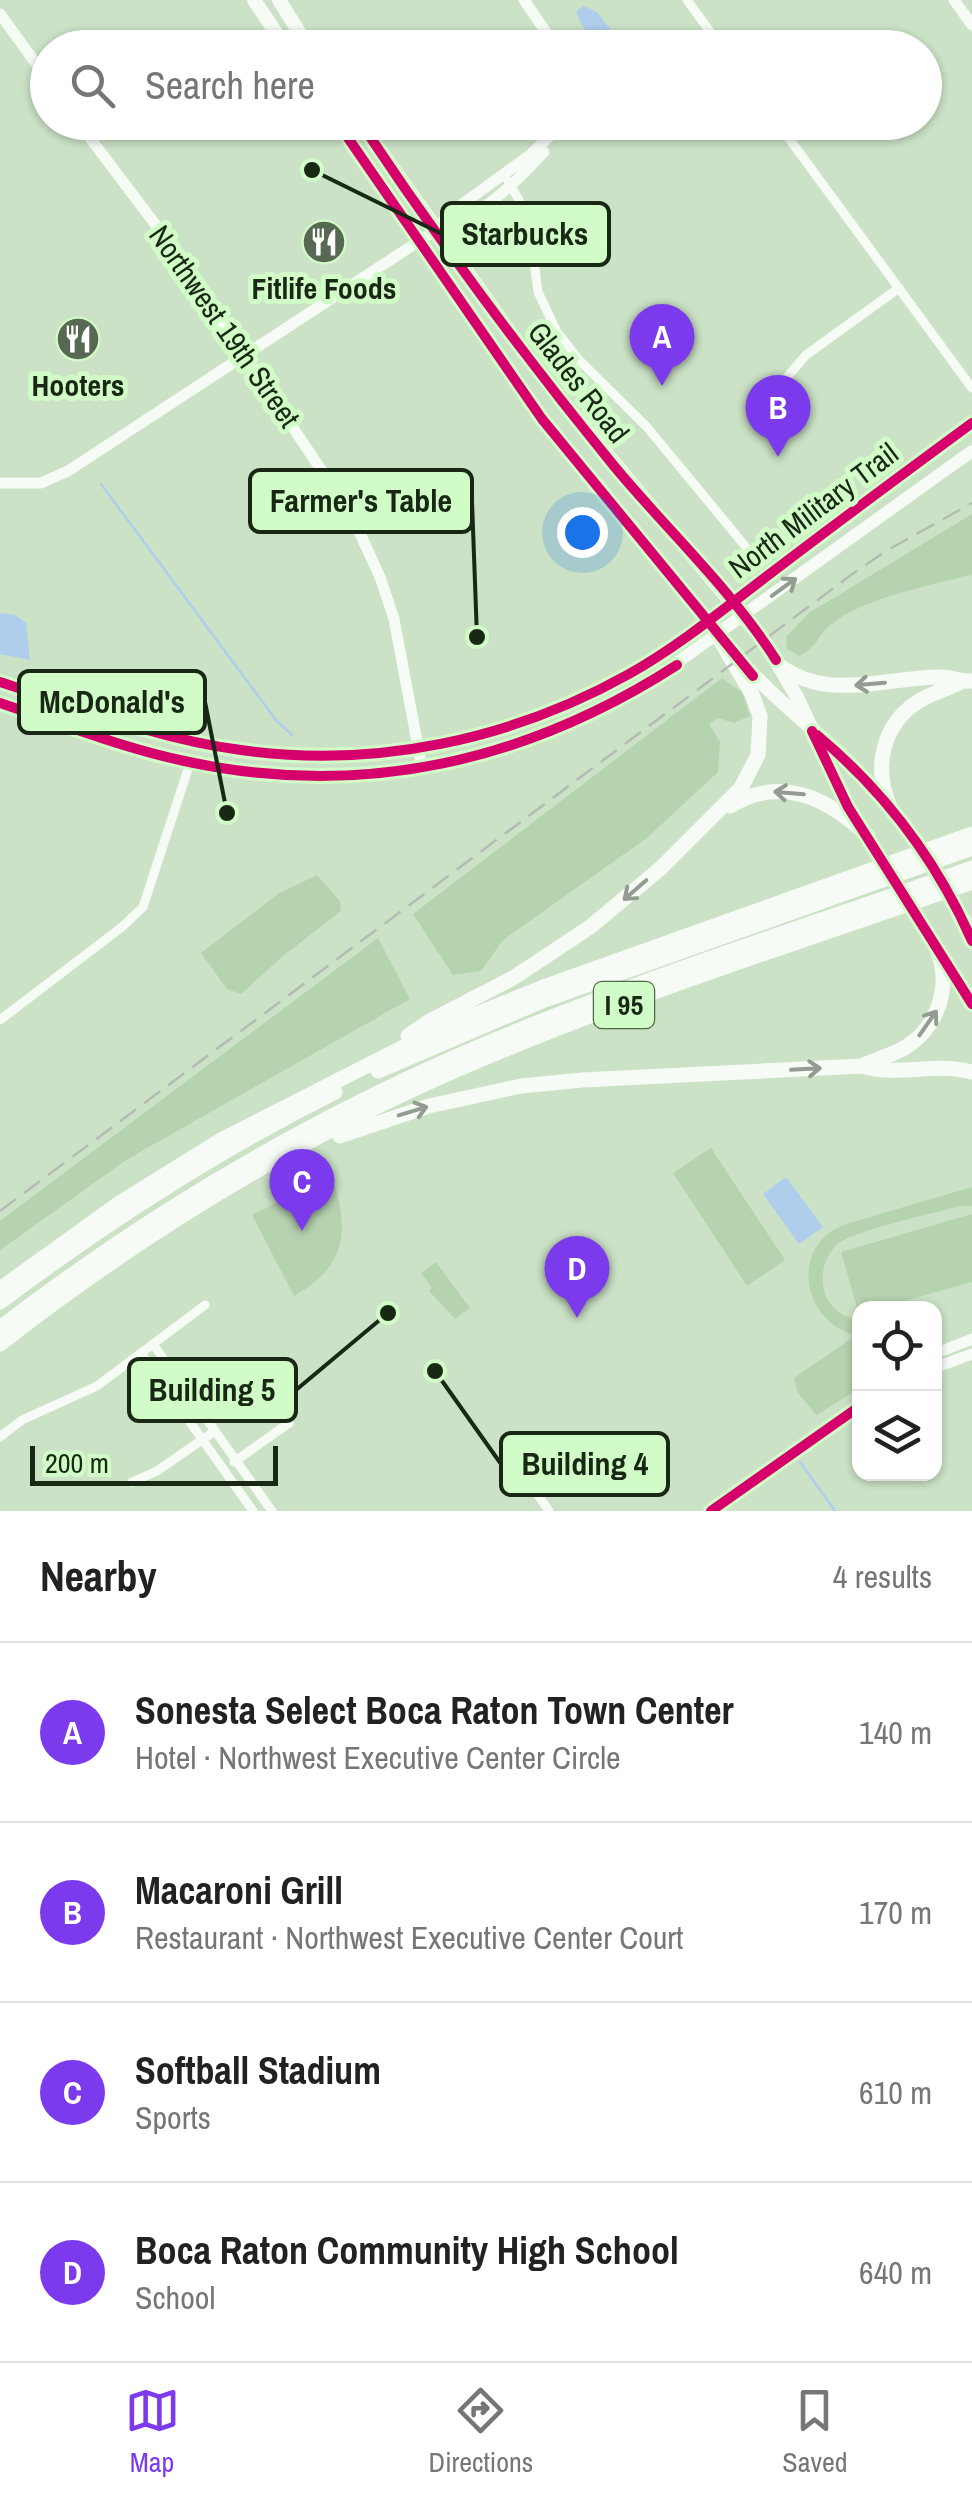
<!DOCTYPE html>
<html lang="en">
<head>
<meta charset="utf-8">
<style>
  :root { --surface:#fff; --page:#f2f2f2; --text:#222; --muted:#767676; --line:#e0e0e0; --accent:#7c3aed }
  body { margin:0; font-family:"Archivo Narrow",sans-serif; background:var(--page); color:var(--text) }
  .controls { position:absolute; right:30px; bottom:30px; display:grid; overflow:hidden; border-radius:20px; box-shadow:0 2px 8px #0004 }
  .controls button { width:90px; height:90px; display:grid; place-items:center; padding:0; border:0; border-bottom:2px solid var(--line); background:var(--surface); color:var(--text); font:50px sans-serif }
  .scale { position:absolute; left:30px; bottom:25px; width:248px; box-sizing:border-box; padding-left:10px; border:5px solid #182814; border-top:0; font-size:28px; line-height:35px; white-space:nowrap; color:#182814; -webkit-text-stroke:8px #d1fcc7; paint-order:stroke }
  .you { position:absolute; left:582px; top:532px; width:35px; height:35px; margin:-25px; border:8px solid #fff; border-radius:50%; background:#1a73e8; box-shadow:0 0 0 15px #1a73e833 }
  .badge { display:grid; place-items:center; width:65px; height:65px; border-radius:50%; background:var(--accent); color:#fff; font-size:32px; font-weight:700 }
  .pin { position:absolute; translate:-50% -82px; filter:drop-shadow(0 2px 5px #0008) }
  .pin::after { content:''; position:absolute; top:52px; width:35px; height:30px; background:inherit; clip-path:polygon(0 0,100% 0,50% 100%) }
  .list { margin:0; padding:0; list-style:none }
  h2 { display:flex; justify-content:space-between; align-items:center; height:130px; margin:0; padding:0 40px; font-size:42px }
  h2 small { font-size:32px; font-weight:400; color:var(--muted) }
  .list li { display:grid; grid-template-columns:65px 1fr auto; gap:30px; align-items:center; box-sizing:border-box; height:180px; padding:0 40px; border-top:2px solid var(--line) }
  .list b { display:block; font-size:38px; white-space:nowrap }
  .list p { margin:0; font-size:32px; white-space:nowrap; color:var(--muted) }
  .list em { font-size:32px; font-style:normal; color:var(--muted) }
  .icon { flex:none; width:55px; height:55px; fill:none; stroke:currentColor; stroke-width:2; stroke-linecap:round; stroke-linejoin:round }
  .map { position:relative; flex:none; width:972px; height:1511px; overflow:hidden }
  .search { position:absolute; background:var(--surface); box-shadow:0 2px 8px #0004; left:30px; right:30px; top:30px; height:110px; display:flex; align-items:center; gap:25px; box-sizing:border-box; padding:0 35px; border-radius:55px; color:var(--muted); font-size:38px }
  .sheet { height:850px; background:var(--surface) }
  nav { display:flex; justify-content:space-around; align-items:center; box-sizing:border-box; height:140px; border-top:2px solid var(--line); background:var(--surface); font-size:28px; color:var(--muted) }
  nav a { display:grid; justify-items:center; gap:5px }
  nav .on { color:var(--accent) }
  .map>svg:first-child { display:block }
  .green { fill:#b6d3af }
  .water { fill:#afceec }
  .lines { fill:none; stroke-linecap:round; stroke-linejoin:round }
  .stream { stroke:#afceec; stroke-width:2.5 }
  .minor { stroke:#f7fbf6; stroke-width:9 }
  .tertiary { stroke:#f7fbf6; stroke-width:11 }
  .secondary { stroke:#f7fbf6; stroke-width:12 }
  .primary { stroke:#f7fbf6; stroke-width:14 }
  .motorway { stroke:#f7fbf6; stroke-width:15 }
  .rail { stroke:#b5bbb4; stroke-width:2.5; stroke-dasharray:20 10; stroke-linecap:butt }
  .cycleway-casing { stroke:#d1fcc7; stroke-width:16 }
  .cycleway { stroke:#d6006c; stroke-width:10 }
  .oneway { stroke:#939c90 }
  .labels { text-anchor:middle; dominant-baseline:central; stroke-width:10; stroke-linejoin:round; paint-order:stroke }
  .shield { fill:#d1fcc7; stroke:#50684a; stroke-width:2.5 }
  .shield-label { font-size:28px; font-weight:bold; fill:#182814 }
  .poi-label { font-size:30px; font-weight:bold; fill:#182814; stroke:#d1fcc7 }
  .street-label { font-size:30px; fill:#182814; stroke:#d1fcc7 }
  .leader { fill:none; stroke:#182814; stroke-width:4 }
  .callout-dot { fill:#182814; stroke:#d1fcc7; stroke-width:4 }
  .callout { fill:#d1fcc7; stroke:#182814; stroke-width:4 }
  .callout-label { font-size:32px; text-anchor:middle; font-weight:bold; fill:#182814 }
</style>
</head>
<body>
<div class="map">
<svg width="972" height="1511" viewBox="0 0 972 1511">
  <rect width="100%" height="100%" fill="#cbe2c6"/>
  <path class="green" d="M 972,514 L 972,575 C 936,583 859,600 832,624 C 817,635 819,646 799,656 L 787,649 L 786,637 L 809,613 Z
    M 722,678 L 742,692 L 750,716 L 734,723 L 718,718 L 709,724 L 720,742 L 718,772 L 647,838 L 503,940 L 481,971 L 453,975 L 413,914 Z
    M 317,875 L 340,901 L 341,911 L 283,956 L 241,994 L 227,989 L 201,953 L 278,894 Z
    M 378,938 L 410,999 L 126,1160 L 0,1250 L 0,1221 Z
    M 711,1148 L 785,1260 L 747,1286 L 673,1173 Z
    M 331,1175 C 350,1228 348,1266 294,1296 L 252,1215 Z
    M 972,1187 L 972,1206 L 960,1206 C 934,1213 857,1230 839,1243 C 827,1252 821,1270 823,1285 C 826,1306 841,1316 859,1321 L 859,1336 C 801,1325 788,1244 846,1224 Z
    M 972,1214 L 972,1282 L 879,1308 L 860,1308 L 859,1314 L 841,1252 Z
    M 436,1262 L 470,1308 L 455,1319 L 429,1291 L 432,1288 L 421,1273 Z
    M 852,1338 L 859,1339 L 859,1389 L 816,1415 L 798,1393 L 794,1378 Z"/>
  <path class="water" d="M 584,6 L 597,12 L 624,47 L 594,47 L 577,15 L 577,10 Z
    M 0,613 L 15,615 L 26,623 L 30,660 L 0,654 Z
    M 786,1177 L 823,1227 L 799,1244 L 763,1194 Z"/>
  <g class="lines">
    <path class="stream" d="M 101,484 L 276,720 L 292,735
      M 800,1462 L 835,1511"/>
    <path class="minor" d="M 687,0 L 722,48
      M 777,122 L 972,388
      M 508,181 L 528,216 L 538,292 L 557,332 L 580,361 L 647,427 L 750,552
      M 781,384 L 806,355 L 899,288
      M 0,1020 L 122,927 L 143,907 L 190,763
      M 153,1344 L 272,1511
      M 141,1353 L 253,1511
      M 0,1437 L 22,1420 L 97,1386 L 205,1305
      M 234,1462 L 289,1423
      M 519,1468 L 549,1511
      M 132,1482 L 157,1471 L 215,1431"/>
    <path class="tertiary" d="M 524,0 L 557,48
      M 954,0 L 972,25
      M 0,14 L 48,80
      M 78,122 L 161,232 L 351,514 L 380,577 L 394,619 L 422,768
      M 436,230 C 476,222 516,182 544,152
      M 0,483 L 41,483 L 68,471 L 436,230 L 450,213 L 530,155 L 555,131
      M 934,1354 L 972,1339
      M 934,1368 L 972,1354
      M 711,1511 L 860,1406"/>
    <path class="secondary" d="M 0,682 C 79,708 158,739 241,750 C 374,769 511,740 629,674 C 679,646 725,608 771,573 C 838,522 904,473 972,423
      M 0,703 C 62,724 124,748 188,762 C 350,797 492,767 636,692 L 972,451"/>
    <path class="primary" d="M 254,0 L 286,48
      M 279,0 L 309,48
      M 337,122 L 542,419 L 719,635
      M 360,122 L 540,374 L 766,644 L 797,697 L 848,807 L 972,1004
      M 733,652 C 770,696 815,729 856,769 C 904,817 944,879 972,941"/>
    <path class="motorway" d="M 780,666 C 829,702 886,677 941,677 C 952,677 961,682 972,681
      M 730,806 C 781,775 828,798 868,836
      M 890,807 C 873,768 882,724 919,701 C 933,692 949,689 963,681
      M 960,915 L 972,933
      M 408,1036 L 428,1022 L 513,978 L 590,927 L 661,868 L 741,788 L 758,755 L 760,716 L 752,694 L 713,628
      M 862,1066 C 876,1059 893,1055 906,1047 C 940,1025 952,983 936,947
      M 378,1071 L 542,1001 L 972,848
      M 340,1136 L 429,1106 L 521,1086 L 582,1080 L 862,1066 C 898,1077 936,1062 972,1072
      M 0,1289 L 118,1204 L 223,1139 L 435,1031 L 546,986 L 972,834
      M 0,1302 C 106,1223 217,1151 335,1092
      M 0,1328 C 152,1211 318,1114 495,1040 C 651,975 813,924 972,868
      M 0,1344 C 131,1242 274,1153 425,1084 C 602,1004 789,946 972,882"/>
    <path class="rail" d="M 0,1211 L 851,575 L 886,551 L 972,503"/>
    <g class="cycleway-casing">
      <path id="cycleway" d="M 337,122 L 542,419 L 753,676
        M 360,122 C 439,241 524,356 614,466 C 668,531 731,589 776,660
        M 0,682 C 79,708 158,739 241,750 C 374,769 511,740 629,674 C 679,646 725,608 771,573 C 838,522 904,473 972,423
        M 0,703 C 62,724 125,749 189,762 C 364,799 528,761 677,665
        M 812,731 L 848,807 L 972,1004
        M 817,735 C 884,791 937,861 972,941
        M 711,1511 L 860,1406"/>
    </g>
    <use href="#cycleway" class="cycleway"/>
  </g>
  <defs><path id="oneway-shaft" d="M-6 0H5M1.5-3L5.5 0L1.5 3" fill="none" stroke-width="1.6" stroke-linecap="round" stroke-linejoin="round" transform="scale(2.5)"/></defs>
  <g class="oneway">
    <use href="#oneway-shaft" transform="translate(784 587) rotate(-36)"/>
    <use href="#oneway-shaft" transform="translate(870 684) rotate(175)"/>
    <use href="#oneway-shaft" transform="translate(789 793) rotate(-175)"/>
    <use href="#oneway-shaft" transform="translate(635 890) rotate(139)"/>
    <use href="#oneway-shaft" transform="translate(928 1023) rotate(-55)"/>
    <use href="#oneway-shaft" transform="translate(806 1069) rotate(-3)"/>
    <use href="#oneway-shaft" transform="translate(413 1111) rotate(-17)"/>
  </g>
  <defs>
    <g id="restaurant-disc" transform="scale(2.25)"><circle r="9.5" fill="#576952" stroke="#d1fcc7"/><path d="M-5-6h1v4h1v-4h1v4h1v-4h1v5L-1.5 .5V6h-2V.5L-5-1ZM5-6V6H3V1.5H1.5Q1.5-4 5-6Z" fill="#fff"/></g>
  </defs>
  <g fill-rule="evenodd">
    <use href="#restaurant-disc" x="324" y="242"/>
    <use href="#restaurant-disc" x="78" y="339"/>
  </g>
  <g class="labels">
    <rect class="shield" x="594" y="982" width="60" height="46" rx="8"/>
    <g class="shield-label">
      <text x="624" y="1005">I 95</text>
    </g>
    <g class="poi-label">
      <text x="324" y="288">Fitlife Foods</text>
      <text x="78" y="385">Hooters</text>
    </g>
    <g class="street-label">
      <text transform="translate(225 326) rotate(55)">Northwest 19th Street</text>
      <text transform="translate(579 382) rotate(52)">Glades Road</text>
      <text transform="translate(813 510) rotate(-37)">North Military Trail</text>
    </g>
  </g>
  <path class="leader" d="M312 170L442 234M477 637L472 501M227 813L205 702M388 1313L296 1390M435 1371L501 1464"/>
  <g class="callout-dot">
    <circle cx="312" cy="170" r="10"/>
    <circle cx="477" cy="637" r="10"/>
    <circle cx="227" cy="813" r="10"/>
    <circle cx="388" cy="1313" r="10"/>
    <circle cx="435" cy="1371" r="10"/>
  </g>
  <g class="callout">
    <rect x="442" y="203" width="167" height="62" rx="10"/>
    <rect x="250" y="470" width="222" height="62" rx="10"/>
    <rect x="19" y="671" width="186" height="62" rx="10"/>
    <rect x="129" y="1359" width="167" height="62" rx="10"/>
    <rect x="501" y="1433" width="167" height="62" rx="10"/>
  </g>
  <g class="callout-label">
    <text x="525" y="245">Starbucks</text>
    <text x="361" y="512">Farmer's Table</text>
    <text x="112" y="713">McDonald's</text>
    <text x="212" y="1401">Building 5</text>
    <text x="585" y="1475">Building 4</text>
  </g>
</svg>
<div class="controls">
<button><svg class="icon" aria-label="locate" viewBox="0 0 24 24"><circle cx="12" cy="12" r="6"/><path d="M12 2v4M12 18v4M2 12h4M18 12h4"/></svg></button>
<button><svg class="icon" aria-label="layers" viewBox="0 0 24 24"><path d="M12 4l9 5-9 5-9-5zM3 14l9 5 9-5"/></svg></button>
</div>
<div class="scale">200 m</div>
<div class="you"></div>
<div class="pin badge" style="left:662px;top:386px">A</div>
<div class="pin badge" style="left:778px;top:457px">B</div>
<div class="pin badge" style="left:302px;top:1231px">C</div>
<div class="pin badge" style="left:577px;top:1318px">D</div>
<div class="search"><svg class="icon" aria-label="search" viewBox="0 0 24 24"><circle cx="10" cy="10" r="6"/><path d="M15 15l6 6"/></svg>Search here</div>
</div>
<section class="sheet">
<h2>Nearby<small>4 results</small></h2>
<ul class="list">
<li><span class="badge">A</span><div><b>Sonesta Select Boca Raton Town Center</b><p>Hotel · Northwest Executive Center Circle</p></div><em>140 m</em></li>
<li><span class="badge">B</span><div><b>Macaroni Grill</b><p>Restaurant · Northwest Executive Center Court</p></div><em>170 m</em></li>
<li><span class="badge">C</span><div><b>Softball Stadium</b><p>Sports</p></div><em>610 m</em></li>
<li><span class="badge">D</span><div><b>Boca Raton Community High School</b><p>School</p></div><em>640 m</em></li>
</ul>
</section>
<nav>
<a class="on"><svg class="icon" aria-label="map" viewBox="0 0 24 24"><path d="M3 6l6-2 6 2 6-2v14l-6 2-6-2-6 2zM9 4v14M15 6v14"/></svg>Map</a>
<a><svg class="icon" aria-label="directions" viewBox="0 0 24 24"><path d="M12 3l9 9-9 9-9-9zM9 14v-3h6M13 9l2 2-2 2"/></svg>Directions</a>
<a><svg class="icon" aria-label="saved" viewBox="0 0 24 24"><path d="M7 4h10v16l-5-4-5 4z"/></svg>Saved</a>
</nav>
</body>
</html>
